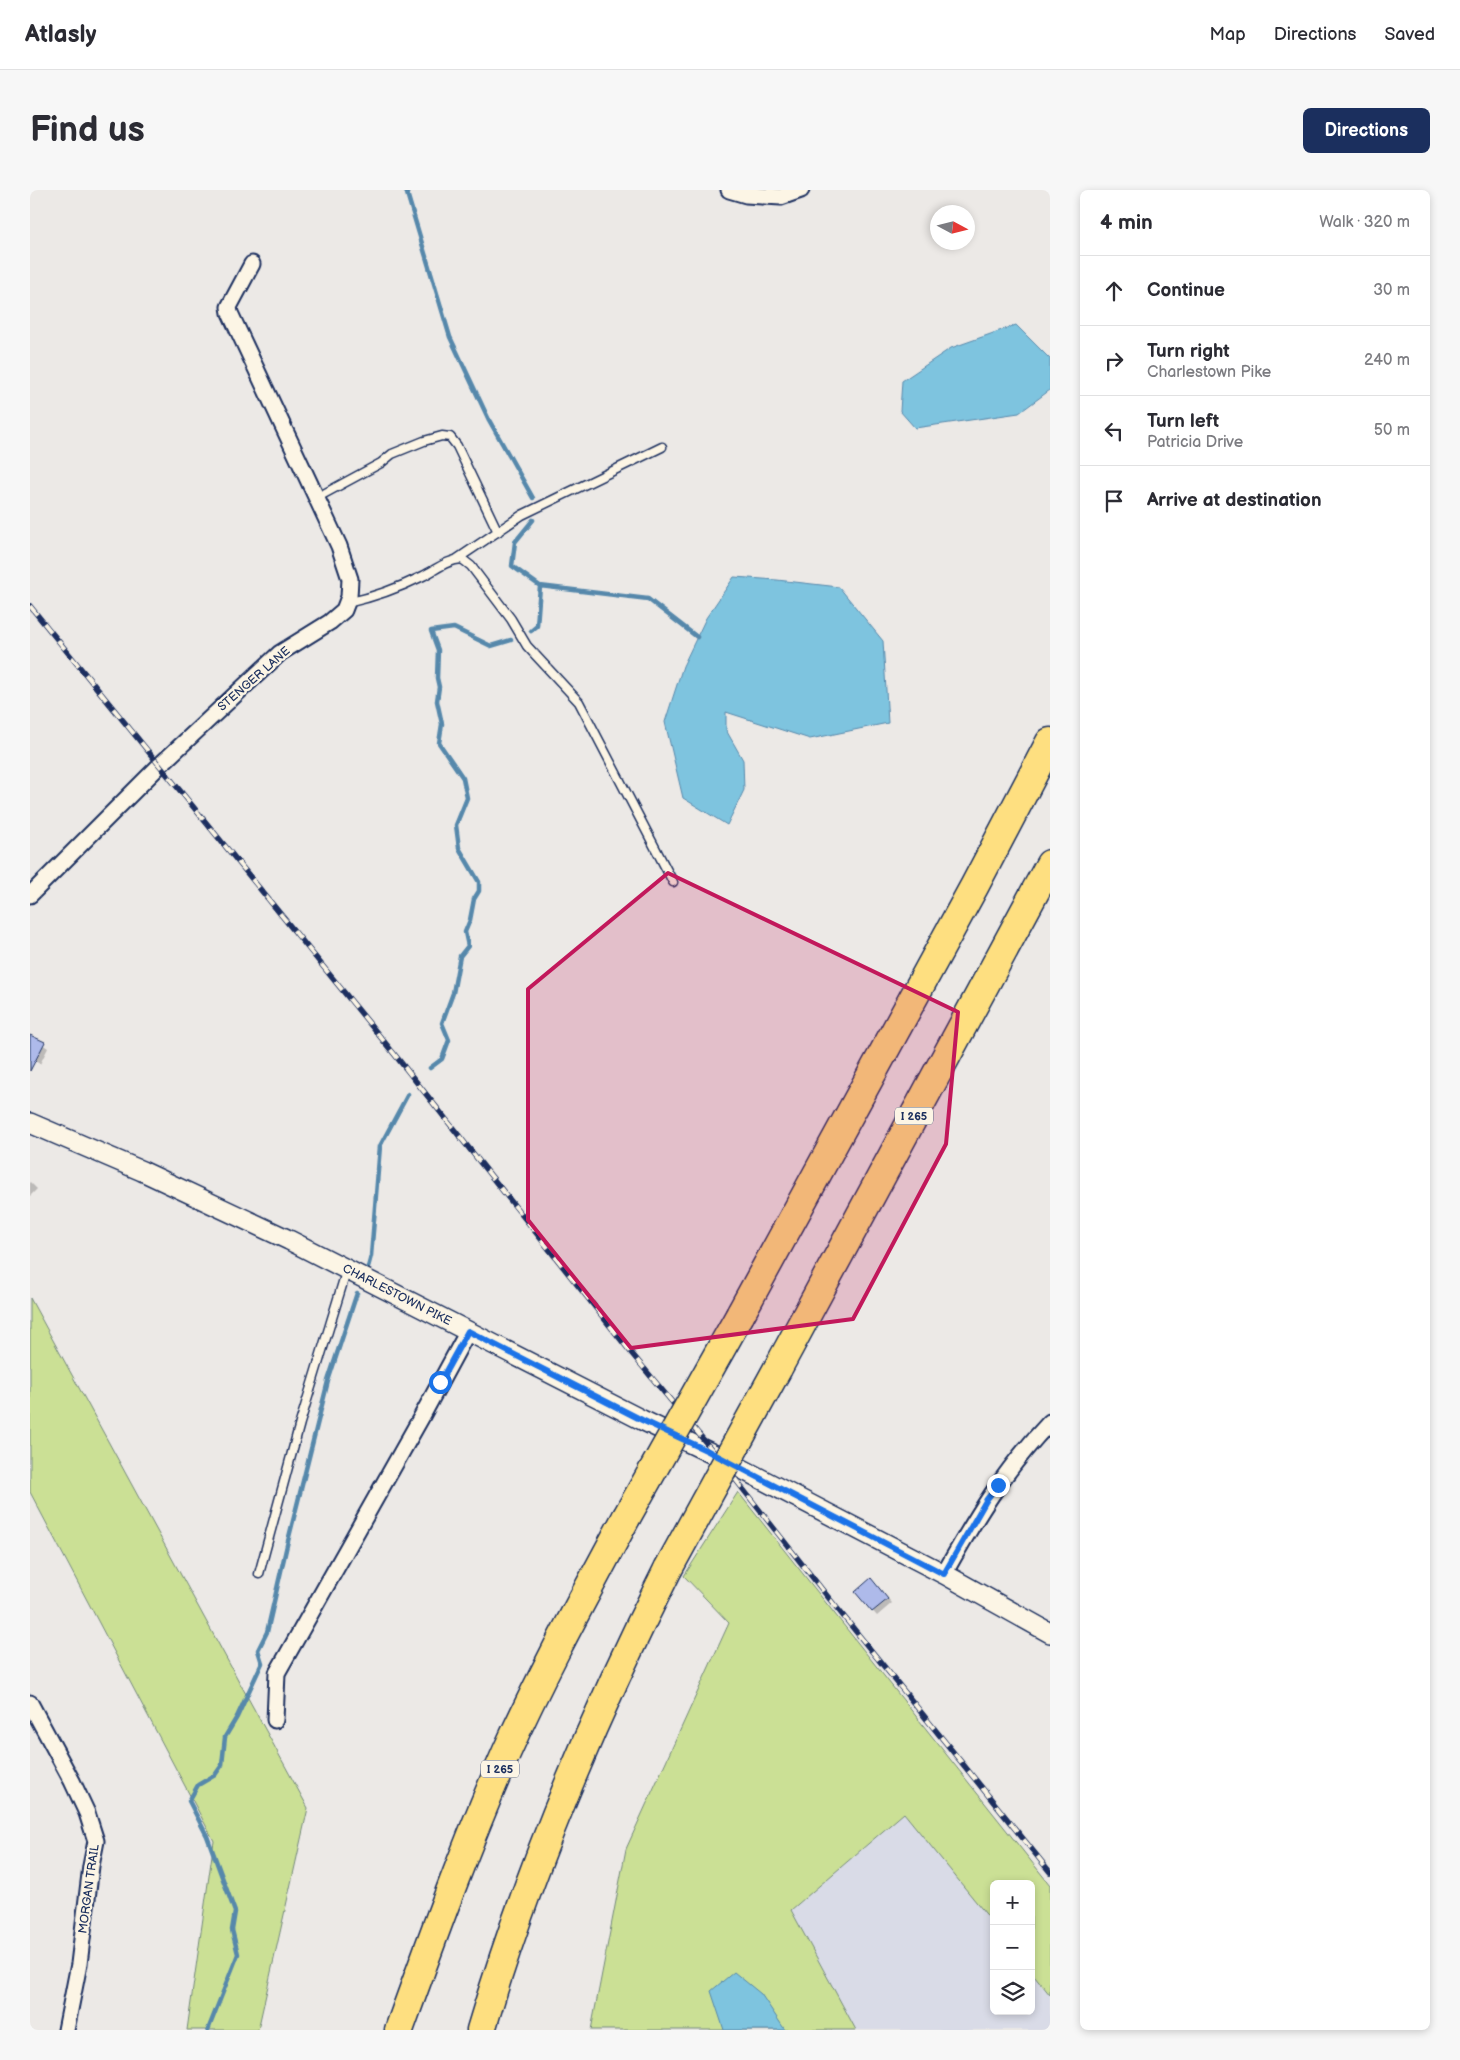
<!DOCTYPE html>
<html lang="en">
<head>
<meta charset="utf-8">
<style>
  :root { --surface:#fff; --page:#f7f7f7; --text:#2b2b33; --muted:#7c7c81; --line:#e1e1e2; --accent:#1b2f5e }
  body { margin:0; font-family:"Balsamiq Sans",sans-serif; background:var(--page); color:var(--text) }
  .controls { position:absolute; right:15px; bottom:15px; display:grid; overflow:hidden; border-radius:8px; box-shadow:0 2px 8px #0003 }
  .controls button { width:45px; height:45px; display:grid; place-items:center; padding:0; border:0; border-bottom:1px solid var(--line); background:var(--surface); color:var(--text); font:25px sans-serif }
  .compass { position:absolute; left:900px; top:15px; width:45px; height:45px; border-radius:50%; background:var(--surface); box-shadow:0 2px 8px #0003; rotate:97deg }
  .stop { position:absolute; width:15px; height:15px; margin:-11px; border:4px solid #1a73e8; border-radius:50%; background:#fff }
  .stop.end { background:#1a73e8; border-color:#fff; box-shadow:0 1px 5px #0008 }
  .list { margin:0; padding:0; list-style:none }
  h2 { display:flex; justify-content:space-between; align-items:center; height:65px; margin:0; padding:0 20px; font-size:21px }
  h2 small { font-size:16px; font-weight:400; color:var(--muted) }
  .list li { display:grid; grid-template-columns:32px 1fr auto; gap:15px; align-items:center; box-sizing:border-box; height:70px; padding:0 20px; border-top:1px solid var(--line) }
  .list b { display:block; font-size:19px; white-space:nowrap }
  .list p { margin:0; font-size:16px; white-space:nowrap; color:var(--muted) }
  .list em { font-size:16px; font-style:normal; color:var(--muted) }
  .icon { flex:none; width:28px; height:28px; fill:none; stroke:currentColor; stroke-width:2; stroke-linecap:round; stroke-linejoin:round }
  .map { position:relative; flex:none; width:1020px; height:1840px; overflow:hidden; border-radius:8px }
  header { display:flex; align-items:center; gap:30px; box-sizing:border-box; height:70px; padding:0 25px; background:var(--surface); border-bottom:1px solid var(--line) }
  header strong { font-size:24px }
  nav { display:flex; gap:28px; margin-inline-start:auto; font-size:18px }
  .intro { display:flex; align-items:center; justify-content:space-between; box-sizing:border-box; height:120px; padding:0 30px }
  h1 { margin:0; font-size:35px }
  .button { padding:12px 22px; border-radius:8px; background:var(--accent); color:#fff; font-size:18px; font-weight:700 }
  main { display:flex; gap:30px; padding:0 30px }
  aside { flex:1; background:var(--surface); border-radius:8px; box-shadow:0 2px 8px #0003 }
  .map>svg:first-child { display:block }
  .built { fill:#d9dbe7 }
  .green { fill:#cbe095; stroke:#73887a }
  .water { fill:#7ec4df; stroke:#5688ab }
  .shadow { fill:#0003 }
  .lines { fill:none; stroke-linecap:round; stroke-linejoin:round }
  .stream { stroke:#5688ab; stroke-width:4.5 }
  .building { fill:#aebaea; stroke:#1b2f5e }
  .service-casing { stroke:#1b2f5e; stroke-width:11 }
  .minor-casing { stroke:#1b2f5e; stroke-width:19 }
  .tertiary-casing { stroke:#1b2f5e; stroke-width:22 }
  .motorway-casing { stroke:#1b2f5e; stroke-width:31 }
  .service { stroke:#fcf5e5; stroke-width:8 }
  .minor { stroke:#fcf5e5; stroke-width:15 }
  .tertiary { stroke:#fcf5e5; stroke-width:19 }
  .motorway { stroke:#fedf80; stroke-width:28 }
  .rail-casing { stroke:#1b2f5e; stroke-width:5.5 }
  .rail { stroke:#fcf5e5; stroke-width:4; stroke-dasharray:11; stroke-linecap:butt }
  .motorway-bridge-casing { stroke:#1b2f5e; stroke-width:31; stroke-linecap:butt }
  .motorway-bridge { stroke:#fedf80; stroke-width:28 }
  .route { stroke:#1a73e8; stroke-width:6 }
  .marked { fill:#c2185b; fill-opacity:0.2; stroke:#c2185b; stroke-width:4; stroke-linejoin:round }
  .labels { text-anchor:middle; dominant-baseline:central; stroke-width:4.5; stroke-linejoin:round; paint-order:stroke }
  .shield { fill:#fcf5e5; stroke:#5e6a86; stroke-width:1 }
  .shield-label { font-size:11px; font-weight:bold; fill:#1b2f5e }
  .street-label { font-size:12px; fill:#1b2f5e; stroke:#fcf5e5 }
</style>
</head>
<body>
<header>
<strong>Atlasly</strong>
<nav><a>Map</a><a>Directions</a><a>Saved</a></nav>
</header>
<div class="intro"><h1>Find us</h1><a class="button">Directions</a></div>
<main>
<div class="map">
<svg width="1020" height="1840" viewBox="0 0 1020 1840">
  <rect width="100%" height="100%" fill="#ece9e6"/>
  <filter id="ink" filterUnits="userSpaceOnUse"><feTurbulence type="fractalNoise" baseFrequency=".02" numOctaves="2"/><feDisplacementMap in="SourceGraphic" scale="10" xChannelSelector="R" yChannelSelector="G"/><feConvolveMatrix kernelMatrix="1 2 1 2 8 2 1 2 1" color-interpolation-filters="sRGB"/></filter>
  <g filter="url(#ink)">
    <path class="built" d="M 874,1623 L 964,1734 L 964,1821 L 1001,1821 L 1001,1781 L 1020,1805 L 1020,1840 L 826,1840 L 761,1720 Z"/>
    <path class="green" d="M 0,1108 L 278,1618 L 228,1840 L 157,1840 L 184,1651 L 0,1302 Z
      M 708,1302 L 1020,1695 L 1020,1805 L 1001,1781 L 1001,1694 L 964,1694 L 964,1734 L 874,1623 L 761,1720 L 826,1840 L 561,1840 L 596,1659 L 699,1433 L 654,1386 Z"/>
    <path class="water" d="M 986,135 L 1020,169 L 1020,200 L 989,223 L 885,238 L 870,221 L 872,191 L 921,158 Z
      M 704,387 L 747,390 L 809,397 L 853,451 L 858,533 L 780,549 L 696,522 L 696,540 L 713,570 L 714,600 L 697,635 L 653,608 L 635,532 L 653,476 L 676,428 Z
      M 704,1782 L 731,1804 L 755,1840 L 694,1840 L 681,1801 Z"/>
    <path class="shadow" d="M 0,846 L 18,858 L 10,874 L 0,868 Z
      M 0,992 L 7,999 L 0,1006 Z
      M 845,1394 L 862,1413 L 847,1426 L 826,1402 Z"/>
    <g class="lines">
      <path class="stream" d="M 376,0 L 420,147 L 459,230 L 503,308
        M 510,396 L 618,409 L 667,447
        M 501,441 L 507,436 L 510,396 L 482,376 L 485,352 L 503,330
        M 400,878 L 412,869 L 419,850 L 412,833 L 423,803 L 430,766 L 438,756 L 435,742 L 440,730 L 444,709 L 449,701 L 449,692 L 429,658 L 426,635 L 437,608 L 433,588 L 409,553 L 412,534 L 407,511 L 409,497 L 407,488 L 408,460 L 401,441 L 424,438 L 461,456 L 481,450
        M 337,1081 L 341,1066 L 350,956 L 378,904
        M 178,1840 L 208,1764 L 202,1740 L 205,1722 L 177,1646 L 159,1611 L 168,1595 L 185,1585 L 192,1575 L 195,1547 L 207,1527 L 232,1473 L 228,1460 L 237,1442 L 257,1355 L 298,1191 L 327,1103"/>
    </g>
    <path class="building" d="M 0,845 L 15,852 L 0,881 Z
      M 841,1388 L 858,1409 L 842,1422 L 825,1402 Z"/>
    <g class="lines">
      <g class="service-casing">
        <path id="service" d="M 288,307 L 351,273 L 362,264 L 394,251 L 412,246 L 420,247 L 427,256 L 468,342
          M 427,369 L 492,325 L 632,257
          M 317,413 C 344,407 369,398 393,386 C 407,379 417,370 432,369 L 441,376 L 481,429 L 497,456 L 549,512 L 643,692
          M 229,1384 L 270,1233 L 317,1079"/>
      </g>
      <g class="minor-casing">
        <path id="minor" d="M 699,0 L 716,5 L 751,7 L 771,0
          M 0,705 L 129,576 L 250,463 L 300,432 L 314,420 L 319,407 L 320,389 L 309,356 L 200,123 L 199,117 L 222,74
          M 914,1384 C 946,1327 974,1280 1020,1232
          M 0,1513 L 42,1591 L 57,1623 L 66,1651 L 61,1676 L 49,1774 L 36,1840
          M 245,1530 L 247,1483 L 392,1226 L 438,1141"/>
      </g>
      <g class="tertiary-casing">
        <path id="tertiary" d="M 0,933 L 112,981 L 259,1050 L 612,1230 L 687,1266 L 914,1384 L 1020,1443"/>
      </g>
      <g class="motorway-casing">
        <path id="motorway" d="M 710,1125 L 945,695 L 1020,552
          M 748,1178 L 1020,674
          M 369,1840 C 403,1746 437,1652 477,1561 C 513,1481 555,1405 596,1328
          M 451,1840 C 499,1678 562,1529 638,1379"/>
      </g>
      <use href="#service" class="service"/>
      <use href="#minor" class="minor"/>
      <use href="#tertiary" class="tertiary"/>
      <use href="#motorway" class="motorway"/>
      <g class="rail-casing">
        <path id="rail" d="M 0,416 L 365,865 L 603,1165 L 687,1266 L 794,1402 L 1020,1682"/>
      </g>
      <use href="#rail" class="rail"/>
      <g class="motorway-bridge-casing">
        <path id="motorway-bridge" d="M 596,1328 L 710,1125
          M 638,1379 L 748,1178"/>
      </g>
      <use href="#motorway-bridge" class="motorway-bridge"/>
    </g>
  </g>
  <g class="lines" filter="url(#ink)">
    <path class="route" d="M 410,1192 L 438,1141 L 612,1230 L 678,1261 L 914,1384 L 957,1309 L 968,1295"/>
  </g>
  <path class="marked" d="M 638,683 L 928,822 L 916,954 L 823,1129 L 601,1158 L 498,1030 L 498,799 Z"/>
  <g class="labels">
    <g class="shield">
      <rect x="865" y="917.5" width="38" height="17" rx="4"/>
      <rect x="451" y="1570.5" width="38" height="17" rx="4"/>
    </g>
    <g class="shield-label">
      <text x="884" y="926">I 265</text>
      <text x="470" y="1579">I 265</text>
    </g>
    <g class="street-label">
      <text transform="translate(224 489) rotate(-41)">STENGER LANE</text>
      <text transform="translate(367 1105) rotate(27)">CHARLESTOWN PIKE</text>
      <text transform="translate(59 1699) rotate(-82)">MORGAN TRAIL</text>
    </g>
  </g>
</svg>
<div class="controls">
<button>+</button>
<button>−</button>
<button><svg class="icon" aria-label="layers" viewBox="0 0 24 24"><path d="M12 4l9 5-9 5-9-5zM3 14l9 5 9-5"/></svg></button>
</div>
<svg class="compass" viewBox="-18 -18 36 36"><path d="M0-13l5 13h-10z" fill="#e53935"/><path d="M0 13l5-13h-10z" fill="#7c7c81"/></svg>
<div class="stop" style="left:410px;top:1192px"></div>
<div class="stop end" style="left:968px;top:1295px"></div>
</div>
<aside>
<h2>4 min<small>Walk · 320 m</small></h2>
<ul class="list">
<li><svg class="icon" aria-label="ahead" viewBox="0 0 24 24"><path d="M12 20V5M6 11l6-6 6 6"/></svg><div><b>Continue</b></div><em>30 m</em></li>
<li><svg class="icon" aria-label="right" viewBox="0 0 24 24"><path d="M7 20v-9h11M14 6l5 5-5 5"/></svg><div><b>Turn right</b><p>Charlestown Pike</p></div><em>240 m</em></li>
<li><svg class="icon" aria-label="left" viewBox="0 0 24 24"><path d="M17 20v-9H6M10 6l-5 5 5 5"/></svg><div><b>Turn left</b><p>Patricia Drive</p></div><em>50 m</em></li>
<li><svg class="icon" aria-label="arrive" viewBox="0 0 24 24"><path d="M6 21V4h12l-3 4 3 4H6"/></svg><div><b>Arrive at destination</b></div></li>
</ul>
</aside>
</main>
</body>
</html>
